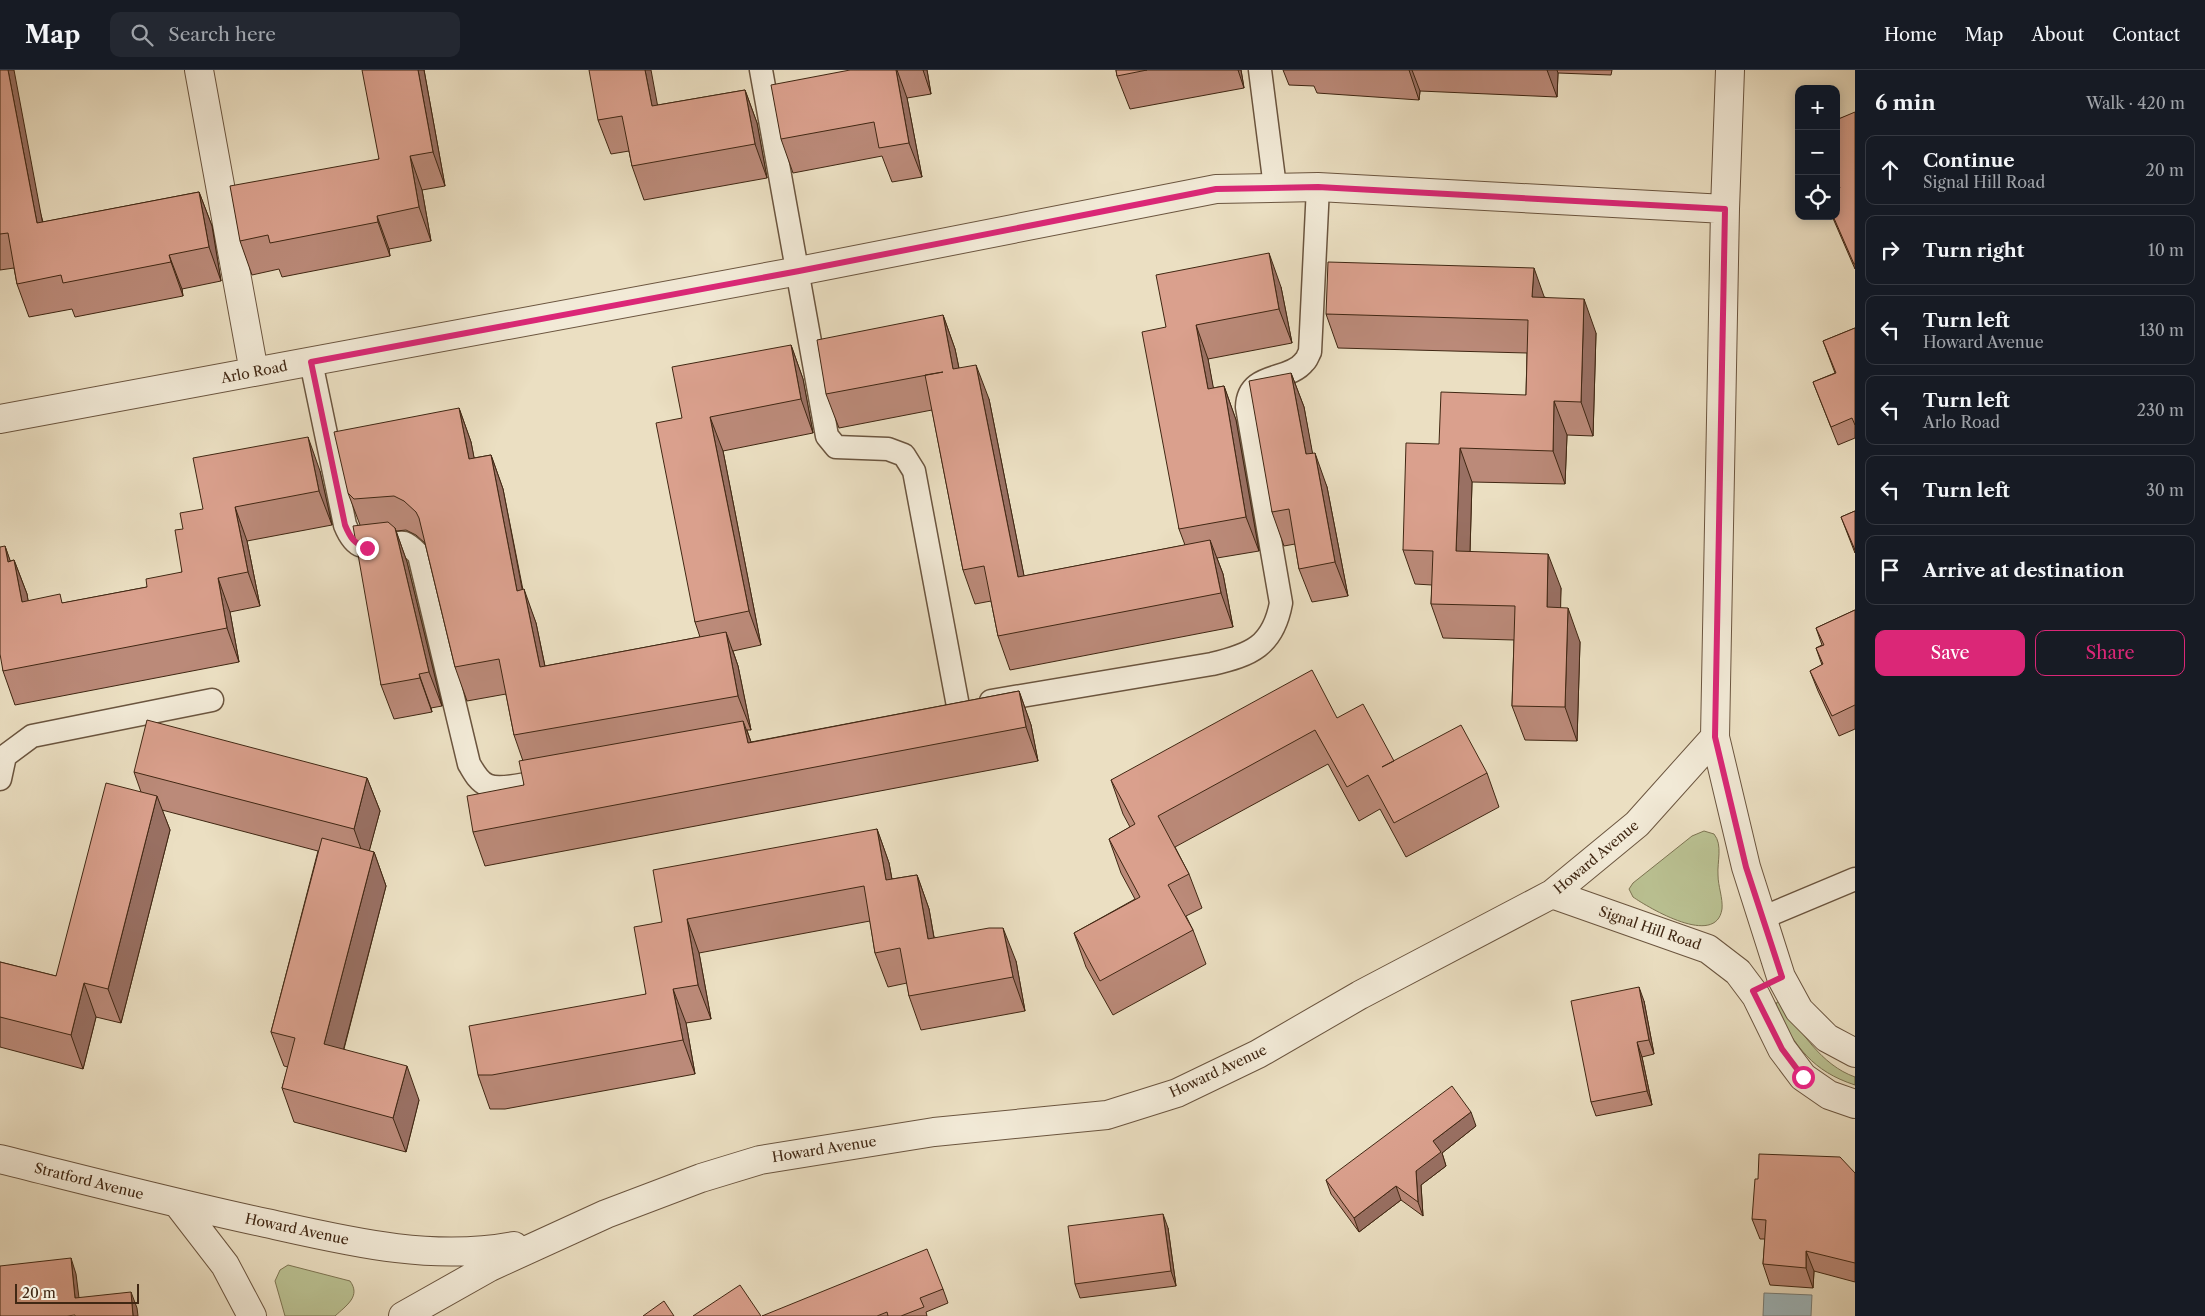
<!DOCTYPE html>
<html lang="en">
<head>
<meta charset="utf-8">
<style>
  :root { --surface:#171b24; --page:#242831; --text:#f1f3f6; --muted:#9ea1a6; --line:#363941; --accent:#db2777 }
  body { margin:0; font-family:"Libre Caslon Text",serif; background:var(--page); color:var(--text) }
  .controls { position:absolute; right:15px; top:15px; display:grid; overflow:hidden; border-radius:10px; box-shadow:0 2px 12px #0003 }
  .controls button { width:45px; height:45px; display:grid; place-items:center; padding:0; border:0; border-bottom:1px solid var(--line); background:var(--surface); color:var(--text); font:25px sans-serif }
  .scale { position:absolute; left:15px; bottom:12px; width:124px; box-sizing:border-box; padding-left:5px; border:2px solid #402713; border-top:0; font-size:14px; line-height:18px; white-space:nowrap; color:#402713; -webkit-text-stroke:4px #f2ead7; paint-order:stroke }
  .stop { position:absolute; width:15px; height:15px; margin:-11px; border:4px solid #db2777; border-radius:50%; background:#fff }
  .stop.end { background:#db2777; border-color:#fff; box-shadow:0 1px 5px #0008 }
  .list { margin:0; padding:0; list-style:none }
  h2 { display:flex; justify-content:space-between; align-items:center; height:65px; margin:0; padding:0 20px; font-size:21px }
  h2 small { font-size:16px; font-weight:400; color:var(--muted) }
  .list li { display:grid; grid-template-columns:32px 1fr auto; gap:15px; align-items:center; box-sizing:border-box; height:70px; margin:0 10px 10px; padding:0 10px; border:1px solid var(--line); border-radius:10px }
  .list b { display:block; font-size:19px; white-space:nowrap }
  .list p { margin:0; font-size:16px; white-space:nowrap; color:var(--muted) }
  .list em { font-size:16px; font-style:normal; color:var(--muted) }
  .actions { display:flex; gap:10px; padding:15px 20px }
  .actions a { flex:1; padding:11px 0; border:1px solid var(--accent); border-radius:10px; text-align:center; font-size:18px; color:var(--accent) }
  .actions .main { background:var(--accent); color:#fff }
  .icon { flex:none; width:28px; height:28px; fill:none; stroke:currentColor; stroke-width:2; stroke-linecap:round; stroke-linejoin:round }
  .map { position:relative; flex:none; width:1855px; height:1246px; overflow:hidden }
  header { display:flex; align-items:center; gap:30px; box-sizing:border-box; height:70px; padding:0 25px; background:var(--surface); border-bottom:1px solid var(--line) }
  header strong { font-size:24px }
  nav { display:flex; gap:28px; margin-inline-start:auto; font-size:18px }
  .search { width:350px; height:45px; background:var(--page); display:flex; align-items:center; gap:12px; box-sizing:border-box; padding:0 18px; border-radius:10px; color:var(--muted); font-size:19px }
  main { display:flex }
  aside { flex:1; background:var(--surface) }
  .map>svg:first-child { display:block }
  .green { fill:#bac192; stroke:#7d7452 }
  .water { fill:#9fb9bf; stroke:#797f7a }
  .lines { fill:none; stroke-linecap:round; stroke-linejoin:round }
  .lane-casing { stroke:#6b553f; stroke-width:25 }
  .street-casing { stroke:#6b553f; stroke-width:30 }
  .lane { stroke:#f2ead7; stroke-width:22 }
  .street { stroke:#f2ead7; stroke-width:28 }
  .wall { fill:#bb8a79; stroke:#402713 }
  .shaded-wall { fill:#997063; stroke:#402713 }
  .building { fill:#daa08d; stroke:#402713 }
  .route { stroke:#db2777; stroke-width:6 }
  .labels { text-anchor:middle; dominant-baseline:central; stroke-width:5; stroke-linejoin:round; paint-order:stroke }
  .street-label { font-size:14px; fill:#402713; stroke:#f2ead7 }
</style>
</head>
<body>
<header>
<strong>Map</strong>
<div class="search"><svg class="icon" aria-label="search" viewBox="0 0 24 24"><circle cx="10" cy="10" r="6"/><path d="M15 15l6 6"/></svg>Search here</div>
<nav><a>Home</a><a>Map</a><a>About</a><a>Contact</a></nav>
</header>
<main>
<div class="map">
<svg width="1855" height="1246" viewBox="0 0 1855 1246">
  <rect width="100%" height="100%" fill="#ebdfc2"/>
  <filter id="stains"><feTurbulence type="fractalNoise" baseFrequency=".004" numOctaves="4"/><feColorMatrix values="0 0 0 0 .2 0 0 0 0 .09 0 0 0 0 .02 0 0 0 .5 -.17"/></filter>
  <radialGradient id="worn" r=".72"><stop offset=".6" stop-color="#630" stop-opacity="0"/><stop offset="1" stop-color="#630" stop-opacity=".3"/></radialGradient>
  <path class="green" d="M 1704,761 L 1714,764 C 1723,775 1717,792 1718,805 C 1718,816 1723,828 1722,839 C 1716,878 1649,838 1633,827 L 1629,819 L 1633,813 L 1692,766 Z
    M 1777,932 L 1781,933 C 1801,961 1821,995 1855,1007 L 1855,1015 C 1812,1001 1796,977 1775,938 Z
    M 288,1195 L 350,1211 C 361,1226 347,1235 335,1246 L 285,1246 L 275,1211 L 280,1200 Z"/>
  <path class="water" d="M 1764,1223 L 1812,1225 L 1811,1246 L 1763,1246 Z"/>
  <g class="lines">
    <g class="lane-casing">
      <path id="lane" d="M 761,0 L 827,366 L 836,377 L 888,379 L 904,385 L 914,401 L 958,636
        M 1260,0 L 1275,117
        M 311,292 L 345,455 C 356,482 366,478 392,474 C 396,474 400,472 404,473 C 410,475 415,481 419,485 L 469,694 C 474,702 478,711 487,715 C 501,722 538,711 554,708
        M 991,631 L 1212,594 C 1251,585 1273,576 1281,533 L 1247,337 C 1248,301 1289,312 1304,292 C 1307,290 1308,285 1310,282 L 1318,117
        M 0,709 L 5,686 L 32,666 L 212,630
        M 1762,848 L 1855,809"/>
    </g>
    <g class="street-casing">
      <path id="street" d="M 199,0 L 254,302
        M 0,349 L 799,201 L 1216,119 L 1318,117 L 1725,139
        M 1715,667 L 1746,797 L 1781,907 L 1799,940 L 1827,968 L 1855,983
        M 1552,824 L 1708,879 L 1738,902 L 1756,926 L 1782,979 L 1803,1007 L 1829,1025 L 1855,1034
        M 0,1089 C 89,1111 177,1134 266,1153 C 347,1171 431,1192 514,1176
        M 178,1134 L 225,1195 L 252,1246
        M 403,1246 L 490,1197 L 606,1144 L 701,1108 L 760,1090 L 934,1062 L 1107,1045 L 1177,1023 L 1258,984 L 1360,925 L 1552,824 L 1637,754 L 1715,667 L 1725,139 L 1730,0"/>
    </g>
    <use href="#lane" class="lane"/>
    <use href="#street" class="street"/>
  </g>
  <path class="wall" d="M 0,0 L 43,152 L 199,122 L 212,156 L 221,211 L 182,219 L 183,226 L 75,247 L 72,239 L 29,247 L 17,214 L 14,198 L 0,200 Z
    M 424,0 L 445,116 L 422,120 L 431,171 L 389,179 L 390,186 L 282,207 L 279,199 L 252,205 L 240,171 L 379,89 Z
    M 850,0 L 927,0 L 931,24 L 907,28 L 922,107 L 892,112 L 882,86 L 793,103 L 781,69 Z
    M 1116,0 L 1241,0 L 1244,18 L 1130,39 L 1117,6 Z
    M 1283,0 L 1612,0 L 1611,5 L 1558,3 L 1557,27 L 1420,21 L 1419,30 L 1317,23 L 1314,16 L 1289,15 Z
    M 745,20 L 757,53 L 767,108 L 644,130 L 632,96 L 629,81 L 611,84 L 598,50 L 658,35 Z
    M 1855,43 L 1855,199 L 1832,146 L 1836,146 L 1839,118 L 1836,111 L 1836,50 Z
    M 1281,217 L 1292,273 L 1208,289 L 1213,318 L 1224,316 L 1236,350 L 1259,481 L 1217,488 L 1223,504 L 1233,557 L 1010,600 L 998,566 L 991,531 L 975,534 L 963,500 L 932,340 L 839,358 L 826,324 L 943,245 L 955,279 L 959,298 L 989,329 L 1024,506 L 1185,475 L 1179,459 L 1166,257 Z
    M 1545,227 L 1596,263 L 1593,366 L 1567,365 L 1565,414 L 1472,412 L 1470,482 L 1561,518 L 1560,538 L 1580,572 L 1577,671 L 1525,670 L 1512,636 L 1514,570 L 1443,568 L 1431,534 L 1432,515 L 1415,514 L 1403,480 L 1439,374 L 1526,325 L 1527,283 L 1338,278 L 1326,244 Z
    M 1855,258 L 1855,368 L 1838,375 L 1813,312 L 1835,303 L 1823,271 Z
    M 791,275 L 803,309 L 813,363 L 723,381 L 761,575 L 733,581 L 738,596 L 751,660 L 747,660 L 751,672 L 1019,621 L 1031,655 L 1038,691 L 485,796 L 473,762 L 524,715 L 523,691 L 514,665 L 506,624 L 467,631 L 455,597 L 425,473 L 416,465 L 406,460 L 396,461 L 407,492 L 442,636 L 431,638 L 432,642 L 394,649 L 381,615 L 360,455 L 348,423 L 459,338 L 471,372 L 474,388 L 491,385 L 503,419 L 523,520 L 536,553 L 545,596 L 700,567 L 695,552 L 682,348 Z
    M 1291,303 L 1304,337 L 1312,383 L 1327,417 L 1348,526 L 1312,532 L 1299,499 L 1295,474 L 1284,476 L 1272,442 Z
    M 320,401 L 332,455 L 247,471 L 260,536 L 230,542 L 239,592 L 15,635 L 3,601 L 5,476 L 10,491 L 14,490 L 27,524 L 28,531 L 63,533 L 147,517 L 182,502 L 183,459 L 203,439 Z
    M 1855,441 L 1855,483 L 1841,447 Z
    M 1855,540 L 1855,659 L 1839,666 L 1818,621 L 1810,601 L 1822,595 L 1816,578 L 1822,575 L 1816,558 Z
    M 1337,648 L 1394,691 L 1487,703 L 1499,737 L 1406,787 L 1380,739 L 1359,751 L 1328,694 L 1175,777 L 1189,804 L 1202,838 L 1186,846 L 1193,860 L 1206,894 L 1113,945 L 1086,897 L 1074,863 L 1135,829 L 1121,803 L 1109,769 L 1130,757 L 1123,744 L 1111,710 Z
    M 134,702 L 367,708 L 380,741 L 369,781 L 374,782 L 386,816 L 344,979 L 419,1030 L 406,1082 L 294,1052 L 282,1018 L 288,997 L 284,996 L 271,962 L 318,781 L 162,740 L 170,760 L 121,953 L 96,947 L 83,999 L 0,977 L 0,892 L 56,906 L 141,722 Z
    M 877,759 L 889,793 L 892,809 L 917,805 L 929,839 L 934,867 L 1016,891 L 1025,941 L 921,960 L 909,926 L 907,913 L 888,917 L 875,883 L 870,851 L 699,883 L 711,949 L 686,953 L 695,1004 L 505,1039 L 490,1039 L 478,1005 L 646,924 L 662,852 Z
    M 1644,931 L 1654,984 L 1642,987 L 1652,1035 L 1596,1046 L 1591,1032 Z
    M 1476,1056 L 1442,1083 L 1446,1096 L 1421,1115 L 1423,1146 L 1401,1130 L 1359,1162 L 1331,1124 L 1326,1110 Z
    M 1855,1103 L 1855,1212 L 1814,1201 L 1813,1218 L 1770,1215 L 1763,1194 L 1765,1169 L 1760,1169 L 1752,1149 Z
    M 1168,1158 L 1176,1216 L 1080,1228 L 1075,1214 Z
    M 943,1219 L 948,1233 L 926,1242 L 927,1246 L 762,1246 Z"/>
  <path class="shaded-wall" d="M 8,0 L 14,0 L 49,187 L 37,153 Z
    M 418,0 L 424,0 L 445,116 L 433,82 Z
    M 645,0 L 651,0 L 664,70 L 652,36 Z
    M 896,0 L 897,0 L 907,28 L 922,107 L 909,73 Z
    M 923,0 L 927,0 L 931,24 Z
    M 1238,0 L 1241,0 L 1244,18 Z
    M 1409,0 L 1412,0 L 1420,21 L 1419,30 Z
    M 1547,0 L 1557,0 L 1558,3 L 1557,27 Z
    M 745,20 L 757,53 L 767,108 L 755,74 Z
    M 410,86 L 422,120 L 431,171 L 419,137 Z
    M 199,122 L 212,156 L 221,211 L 209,177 Z
    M 377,146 L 389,179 L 390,186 L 378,152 Z
    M 1269,183 L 1281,217 L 1292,273 L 1279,239 Z
    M 169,185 L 182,219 L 183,226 L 171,192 Z
    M 1534,198 L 1546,232 L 1532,227 Z
    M 1584,229 L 1596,263 L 1593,366 L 1581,332 Z
    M 943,245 L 955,279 L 966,333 L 953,299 Z
    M 1196,255 L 1208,289 L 1220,353 L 1208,319 Z
    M 791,275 L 803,309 L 813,363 L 801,329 Z
    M 976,295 L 989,329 L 1031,541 L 1018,507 Z
    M 1291,303 L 1304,337 L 1319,418 L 1306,384 Z
    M 1224,316 L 1236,350 L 1259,481 L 1246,447 Z
    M 1554,331 L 1567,365 L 1565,414 L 1553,381 Z
    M 459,338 L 471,372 L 481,423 L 469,389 Z
    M 710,347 L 723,381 L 761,575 L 749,541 Z
    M 308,367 L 320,401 L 332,455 L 319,421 Z
    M 1460,378 L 1472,412 L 1469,515 L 1456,481 Z
    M 1315,383 L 1327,417 L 1348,526 L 1335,492 Z
    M 491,385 L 503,419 L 529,555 L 517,521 Z
    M 235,437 L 247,471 L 260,536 L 248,502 Z
    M 395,458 L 407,492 L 442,636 L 429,602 Z
    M 1210,470 L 1223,504 L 1233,557 L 1221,523 Z
    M 5,476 L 17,510 L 8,492 Z
    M 1548,484 L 1561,518 L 1560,571 L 1547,537 Z
    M 14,490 L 27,524 L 34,566 L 22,532 Z
    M 218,508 L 230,542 L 239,592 L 227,558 Z
    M 524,519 L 536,553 L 552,631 L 540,597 Z
    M 1568,538 L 1580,572 L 1577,671 L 1565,637 Z
    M 726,562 L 738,596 L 751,660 L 738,626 Z
    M 419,604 L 431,638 L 432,642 L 420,608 Z
    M 1019,621 L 1031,655 L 1038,691 L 1026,657 Z
    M 743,651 L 756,685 L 748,673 Z
    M 367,708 L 380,741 L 366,793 L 354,759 Z
    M 157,726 L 170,760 L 121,953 L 108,919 Z
    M 877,759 L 889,793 L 898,844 L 886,810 Z
    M 374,782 L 386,816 L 336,1008 L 324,974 Z
    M 917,805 L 929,839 L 940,903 L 928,869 Z
    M 687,849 L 699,883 L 711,949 L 698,915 Z
    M 1003,858 L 1016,891 L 1025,941 L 1013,907 Z
    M 84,913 L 96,947 L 83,999 L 71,965 Z
    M 1639,917 L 1644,931 L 1654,984 L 1649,970 Z
    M 673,919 L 686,953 L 695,1004 L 683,970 Z
    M 1637,972 L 1642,987 L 1652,1035 L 1647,1021 Z
    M 407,996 L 419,1030 L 406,1082 L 393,1048 Z
    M 1471,1042 L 1476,1056 L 1442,1083 L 1446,1096 L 1421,1115 L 1423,1146 L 1418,1132 L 1416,1101 L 1433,1071 Z
    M 1396,1116 L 1401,1130 L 1359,1162 L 1354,1148 Z
    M 1163,1144 L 1168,1158 L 1176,1216 L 1171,1201 Z
    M 1806,1181 L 1814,1201 L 1813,1218 L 1806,1198 Z
    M 71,1188 L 76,1204 L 81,1244 L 75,1228 Z
    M 131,1222 L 137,1238 L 138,1246 L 133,1246 Z"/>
  <path class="building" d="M 0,0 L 8,0 L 37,153 L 199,122 L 209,177 L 169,185 L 171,192 L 63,213 L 61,205 L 17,214 L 8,163 L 0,164 Z
    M 362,0 L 418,0 L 433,82 L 410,86 L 419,137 L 377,146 L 378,152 L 270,173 L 268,165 L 240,171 L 230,116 L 379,89 Z
    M 589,0 L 645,0 L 652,36 L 745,20 L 755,74 L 632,96 L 622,46 L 598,50 Z
    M 850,0 L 896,0 L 909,73 L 879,78 L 874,52 L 781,69 L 771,15 Z
    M 1116,0 L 1147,0 L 1117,6 Z
    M 1855,42 L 1855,194 L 1854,194 L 1833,146 L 1836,146 L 1836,120 L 1840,118 L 1836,109 L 1836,50 Z
    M 1269,183 L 1279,239 L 1196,255 L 1208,319 L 1224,316 L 1246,447 L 1179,459 L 1142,262 L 1166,257 L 1156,205 Z
    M 1328,192 L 1534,198 L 1532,227 L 1584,229 L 1581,332 L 1554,331 L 1553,381 L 1460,378 L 1456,481 L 1548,484 L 1547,537 L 1568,538 L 1565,637 L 1512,636 L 1515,536 L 1431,534 L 1433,481 L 1403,480 L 1406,373 L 1439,374 L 1441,322 L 1526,325 L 1528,250 L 1326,244 Z
    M 943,245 L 953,299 L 976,295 L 1018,507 L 1210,470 L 1221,523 L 998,566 L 984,496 L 963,500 L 925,305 L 943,302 L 826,324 L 817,270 Z
    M 1855,258 L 1855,355 L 1852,348 L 1831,357 L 1813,312 L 1836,303 L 1823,271 Z
    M 791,275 L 801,329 L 710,347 L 749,541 L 695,552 L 656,353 L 682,348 L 672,297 Z
    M 1291,303 L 1306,384 L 1315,383 L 1335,492 L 1299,499 L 1289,439 L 1272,442 L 1249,311 Z
    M 459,338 L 469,389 L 491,385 L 517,521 L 524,519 L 540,597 L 726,562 L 738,626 L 514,665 L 499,589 L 455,597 L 419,448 L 416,442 L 404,431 L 394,426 L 354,429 L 348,423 L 334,362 Z
    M 308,367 L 319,421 L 235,437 L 248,502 L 218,508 L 227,558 L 3,601 L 0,584 L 0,477 L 5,476 L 8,492 L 14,490 L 22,532 L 60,524 L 62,533 L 147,517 L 146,509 L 182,502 L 175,460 L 183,459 L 180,443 L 203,439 L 193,388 Z
    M 1855,441 L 1855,480 L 1841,447 Z
    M 388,452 L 395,458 L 429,602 L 419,604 L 420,608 L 381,615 L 353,456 Z
    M 1855,540 L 1855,635 L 1832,646 L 1810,601 L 1823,594 L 1816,578 L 1824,575 L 1816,558 Z
    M 1312,600 L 1337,648 L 1363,634 L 1394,691 L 1382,697 L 1461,655 L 1487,703 L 1394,753 L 1368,705 L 1347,717 L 1315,660 L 1158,746 L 1189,804 L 1168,815 L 1193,860 L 1100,911 L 1074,863 L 1140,827 L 1109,769 L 1135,754 L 1111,710 Z
    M 1019,621 L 1026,657 L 473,762 L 467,726 L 524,715 L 519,691 L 743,651 L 748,673 Z
    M 147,650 L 367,708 L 354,759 L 134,702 Z
    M 106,713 L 157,726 L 108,919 L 84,913 L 71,965 L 0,947 L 0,892 L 56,906 Z
    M 877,759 L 886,810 L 917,805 L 928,869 L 989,858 L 1003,858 L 1013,907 L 909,926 L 900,878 L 875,883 L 864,816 L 687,849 L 698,915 L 673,919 L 683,970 L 492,1005 L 478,1005 L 469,956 L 646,924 L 634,857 L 662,852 L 653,800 Z
    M 322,768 L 374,782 L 324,974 L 407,996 L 393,1048 L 282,1018 L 295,968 L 271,962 Z
    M 1639,917 L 1649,970 L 1637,972 L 1647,1021 L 1591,1032 L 1571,931 Z
    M 1452,1016 L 1471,1042 L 1433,1071 L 1441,1082 L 1416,1101 L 1418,1132 L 1396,1116 L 1354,1148 L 1326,1110 Z
    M 1759,1084 L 1840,1087 L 1855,1103 L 1855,1193 L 1806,1181 L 1806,1198 L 1763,1194 L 1766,1150 L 1752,1149 L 1755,1109 L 1758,1109 Z
    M 1163,1144 L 1171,1201 L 1075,1214 L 1068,1156 Z
    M 927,1179 L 943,1219 L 920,1228 L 924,1237 L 901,1246 L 888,1246 L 887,1242 L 877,1246 L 762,1246 Z
    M 71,1188 L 75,1228 L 131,1222 L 133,1246 L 75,1246 L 75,1245 L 67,1246 L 0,1246 L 0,1196 Z
    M 740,1215 L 761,1246 L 693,1246 Z
    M 664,1231 L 674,1246 L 643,1246 Z"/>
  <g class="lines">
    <path class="route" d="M 367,478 C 354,474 350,467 345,455 L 311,292 L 799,201 L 1216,119 L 1318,117 L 1725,139 L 1715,667 L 1746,797 L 1782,907 L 1753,921 L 1782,979 L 1803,1007"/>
  </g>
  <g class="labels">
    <g class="street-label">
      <text transform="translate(254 302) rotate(-11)">Arlo Road</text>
      <text transform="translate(1596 787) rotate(-40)">Howard Avenue</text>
      <text transform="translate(1650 858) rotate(19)">Signal Hill Road</text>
      <text transform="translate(1218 1001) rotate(-25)">Howard Avenue</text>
      <text transform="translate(824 1079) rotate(-9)">Howard Avenue</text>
      <text transform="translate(89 1111) rotate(14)">Stratford Avenue</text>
      <text transform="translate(297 1159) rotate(12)">Howard Avenue</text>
    </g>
  </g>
  <rect width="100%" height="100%" filter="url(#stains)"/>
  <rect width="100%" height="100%" fill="url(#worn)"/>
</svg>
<div class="controls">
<button>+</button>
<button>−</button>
<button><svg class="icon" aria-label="locate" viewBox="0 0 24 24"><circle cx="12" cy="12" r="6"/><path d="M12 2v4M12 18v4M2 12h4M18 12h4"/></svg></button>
</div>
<div class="scale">20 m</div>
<div class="stop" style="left:1803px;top:1007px"></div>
<div class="stop end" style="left:367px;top:478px"></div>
</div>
<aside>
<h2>6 min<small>Walk · 420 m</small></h2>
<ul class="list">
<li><svg class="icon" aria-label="ahead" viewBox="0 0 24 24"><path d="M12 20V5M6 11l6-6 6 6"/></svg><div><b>Continue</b><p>Signal Hill Road</p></div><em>20 m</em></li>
<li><svg class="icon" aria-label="right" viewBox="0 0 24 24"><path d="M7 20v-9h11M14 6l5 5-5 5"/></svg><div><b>Turn right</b></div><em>10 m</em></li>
<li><svg class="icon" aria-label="left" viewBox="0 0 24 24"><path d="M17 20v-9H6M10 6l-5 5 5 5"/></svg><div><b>Turn left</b><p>Howard Avenue</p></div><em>130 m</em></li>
<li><svg class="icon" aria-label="left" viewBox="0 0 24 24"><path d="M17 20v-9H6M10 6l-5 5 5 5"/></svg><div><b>Turn left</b><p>Arlo Road</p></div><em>230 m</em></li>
<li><svg class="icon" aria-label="left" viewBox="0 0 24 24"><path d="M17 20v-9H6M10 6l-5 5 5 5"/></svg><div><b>Turn left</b></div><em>30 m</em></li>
<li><svg class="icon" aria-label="arrive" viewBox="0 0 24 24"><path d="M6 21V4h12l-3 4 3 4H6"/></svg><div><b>Arrive at destination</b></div></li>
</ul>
<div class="actions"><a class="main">Save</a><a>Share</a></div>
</aside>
</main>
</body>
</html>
